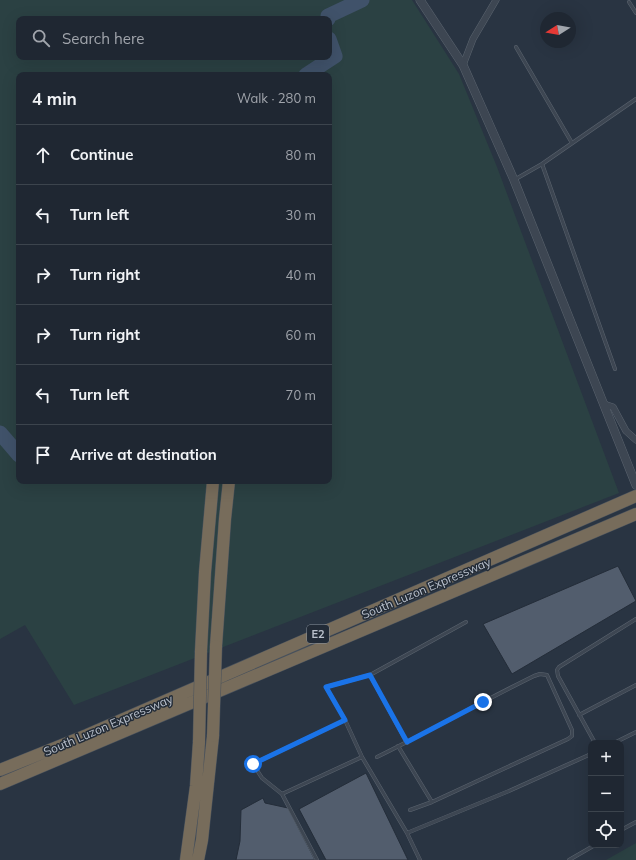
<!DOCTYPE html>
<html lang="en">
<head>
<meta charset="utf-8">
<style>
  :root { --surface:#1f2732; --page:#2c333e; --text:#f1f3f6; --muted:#a1a5ac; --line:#3c444d }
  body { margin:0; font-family:Mulish,sans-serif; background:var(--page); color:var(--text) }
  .controls { position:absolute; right:12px; bottom:12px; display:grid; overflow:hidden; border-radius:8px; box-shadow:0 4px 16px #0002 }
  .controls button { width:36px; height:36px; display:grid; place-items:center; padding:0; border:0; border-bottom:1px solid var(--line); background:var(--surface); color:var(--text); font:20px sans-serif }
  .compass { position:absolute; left:540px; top:12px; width:36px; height:36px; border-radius:50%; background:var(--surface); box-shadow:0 4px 16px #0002; rotate:259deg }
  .stop { position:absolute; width:12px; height:12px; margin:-9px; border:3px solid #1a73e8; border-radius:50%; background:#fff }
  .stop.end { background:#1a73e8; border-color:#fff; box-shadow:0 1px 4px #0008 }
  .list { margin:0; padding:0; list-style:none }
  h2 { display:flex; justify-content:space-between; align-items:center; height:52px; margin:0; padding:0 16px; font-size:17px }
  h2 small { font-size:13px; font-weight:400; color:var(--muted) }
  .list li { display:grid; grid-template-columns:26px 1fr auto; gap:12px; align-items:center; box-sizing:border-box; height:60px; padding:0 16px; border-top:1px solid var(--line) }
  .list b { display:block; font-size:15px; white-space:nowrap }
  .list em { font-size:13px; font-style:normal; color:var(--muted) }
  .icon { flex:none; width:22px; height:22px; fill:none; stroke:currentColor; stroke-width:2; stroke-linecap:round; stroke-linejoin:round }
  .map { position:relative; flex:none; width:636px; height:860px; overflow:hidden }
  .search { position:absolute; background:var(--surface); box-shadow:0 4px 16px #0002; left:16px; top:16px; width:316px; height:44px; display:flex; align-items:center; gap:10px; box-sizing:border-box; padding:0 14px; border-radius:8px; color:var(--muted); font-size:15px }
  .panel { position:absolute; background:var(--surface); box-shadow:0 4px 16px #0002; left:16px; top:72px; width:316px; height:412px; border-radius:8px }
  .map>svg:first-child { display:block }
  .green { fill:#2b4143; fill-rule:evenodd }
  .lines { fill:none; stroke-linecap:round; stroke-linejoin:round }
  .river { stroke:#40526a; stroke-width:15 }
  .building { fill:#525d6d; stroke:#242d39 }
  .service-casing { stroke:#5b646f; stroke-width:4 }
  .minor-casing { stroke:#5b646f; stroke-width:7 }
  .tertiary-casing { stroke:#5b646f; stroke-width:9 }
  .motorway-casing { stroke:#48515c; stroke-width:13 }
  .service { stroke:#3d4652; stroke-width:3 }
  .minor { stroke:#3d4652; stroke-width:6 }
  .tertiary { stroke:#3d4652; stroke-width:8 }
  .motorway { stroke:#776c5b; stroke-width:12 }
  .motorway-bridge-casing { stroke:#48515c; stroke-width:13; stroke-linecap:butt }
  .motorway-bridge { stroke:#776c5b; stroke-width:12 }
  .route { stroke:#1a73e8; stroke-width:5 }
  .labels { text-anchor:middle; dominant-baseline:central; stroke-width:3; stroke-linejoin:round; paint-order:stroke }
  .shield { fill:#222b37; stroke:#8c949f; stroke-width:1 }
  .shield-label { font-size:11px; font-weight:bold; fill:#bac1cc }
  .street-label { font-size:12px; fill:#bac1cc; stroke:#222b37 }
</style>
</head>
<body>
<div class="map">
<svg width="636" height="860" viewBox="0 0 636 860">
  <rect width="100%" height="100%" fill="#293442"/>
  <path class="green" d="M 0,0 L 412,0 L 459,74 L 497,167 L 619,493 L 74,705 L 25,625 L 0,639 ZM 19,19 L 329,19 L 329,57 L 19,57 ZM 19,75 L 329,75 L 329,481 L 19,481 Z
    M 636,843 L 636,860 L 606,860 Z"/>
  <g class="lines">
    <path class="river" d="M 328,19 L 328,16 L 362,0
      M 306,75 L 335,56 L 329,39
      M 0,433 L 19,455"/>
  </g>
  <path class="building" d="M 618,566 L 636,601 L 512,674 L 483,624 Z
    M 366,773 L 408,860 L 326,860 L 299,809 Z
    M 263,798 L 265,803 L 288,808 L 315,860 L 236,860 L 240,841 L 241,810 Z"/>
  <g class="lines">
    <g class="service-casing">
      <path id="service" d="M 629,2 L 636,13
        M 516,47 L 572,143
        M 542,164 L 615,369
        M 514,180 L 542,164 L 636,99
        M 370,675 L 407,743
        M 579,715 L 636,685
        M 345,720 L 253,764 L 262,778 L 282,794 L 362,757
        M 595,743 L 558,676 L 557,670 L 559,667 L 636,619
        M 614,743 L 636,732
        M 398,746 L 432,802
        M 377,757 C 430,731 481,702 534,676 L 540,674 L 547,675 L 572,730 L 572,736 L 568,739 L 432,802 L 410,810
        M 282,794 L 317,860
        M 621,830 L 636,822
        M 407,833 L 509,791 L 591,754
        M 420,860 L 407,833 L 362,757 L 345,720 L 326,687 L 370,675 L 466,622
        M 569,860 L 595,845"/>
    </g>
    <g class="minor-casing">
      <path id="minor" d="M 463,65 L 473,39 L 496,0
        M 604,404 L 613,407 L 626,431 L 636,440"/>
    </g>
    <g class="tertiary-casing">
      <path id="tertiary" d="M 420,0 L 463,65 L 514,180 L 636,485"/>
    </g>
    <g class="motorway-casing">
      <path id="motorway" d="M 216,646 L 225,519 L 229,481
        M 201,651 L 205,572 L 213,481
        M 0,770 L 87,735 L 636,496
        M 0,784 L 636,514
        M 186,860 L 196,786 L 199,742
        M 198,860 L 202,840 L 213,736"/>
    </g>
    <use href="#service" class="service"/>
    <use href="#minor" class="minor"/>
    <use href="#tertiary" class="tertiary"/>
    <use href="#motorway" class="motorway"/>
    <g class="motorway-bridge-casing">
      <path id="motorway-bridge" d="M 213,736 L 216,646
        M 199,742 L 201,651"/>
    </g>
    <use href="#motorway-bridge" class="motorway-bridge"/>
  </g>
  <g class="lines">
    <path class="route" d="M 253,764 L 345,720 L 326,687 L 370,675 L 407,742 L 483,702"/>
  </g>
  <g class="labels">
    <rect class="shield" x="307" y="625" width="22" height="18" rx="3"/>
    <g class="shield-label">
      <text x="318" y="634">E2</text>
    </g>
    <g class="street-label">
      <text transform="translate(426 588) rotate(-23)">South Luzon Expressway</text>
      <text transform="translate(108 725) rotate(-23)">South Luzon Expressway</text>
    </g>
  </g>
</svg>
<div class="controls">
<button>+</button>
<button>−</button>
<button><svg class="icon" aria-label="locate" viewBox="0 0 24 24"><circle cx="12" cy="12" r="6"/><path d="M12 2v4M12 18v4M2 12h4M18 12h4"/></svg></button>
</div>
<svg class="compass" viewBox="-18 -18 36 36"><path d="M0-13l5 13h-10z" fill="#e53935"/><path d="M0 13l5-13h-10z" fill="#a1a5ac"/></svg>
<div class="stop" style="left:253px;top:764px"></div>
<div class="stop end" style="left:483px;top:702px"></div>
<div class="search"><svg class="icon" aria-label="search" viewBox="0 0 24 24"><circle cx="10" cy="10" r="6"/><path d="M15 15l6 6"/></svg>Search here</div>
<section class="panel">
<h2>4 min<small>Walk · 280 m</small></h2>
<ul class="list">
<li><svg class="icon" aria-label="ahead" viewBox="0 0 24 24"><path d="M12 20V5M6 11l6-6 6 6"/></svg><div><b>Continue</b></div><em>80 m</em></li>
<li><svg class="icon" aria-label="left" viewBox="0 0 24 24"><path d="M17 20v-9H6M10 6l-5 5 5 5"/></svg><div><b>Turn left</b></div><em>30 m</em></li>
<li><svg class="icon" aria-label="right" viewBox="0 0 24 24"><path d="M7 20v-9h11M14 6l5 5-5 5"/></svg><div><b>Turn right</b></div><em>40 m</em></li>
<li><svg class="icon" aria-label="right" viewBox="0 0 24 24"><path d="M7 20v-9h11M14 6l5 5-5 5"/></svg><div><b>Turn right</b></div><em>60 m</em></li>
<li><svg class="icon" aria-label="left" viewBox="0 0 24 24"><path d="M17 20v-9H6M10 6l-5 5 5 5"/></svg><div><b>Turn left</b></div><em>70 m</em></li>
<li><svg class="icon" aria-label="arrive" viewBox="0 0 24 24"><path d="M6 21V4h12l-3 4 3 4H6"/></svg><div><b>Arrive at destination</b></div></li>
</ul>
</section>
</div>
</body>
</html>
